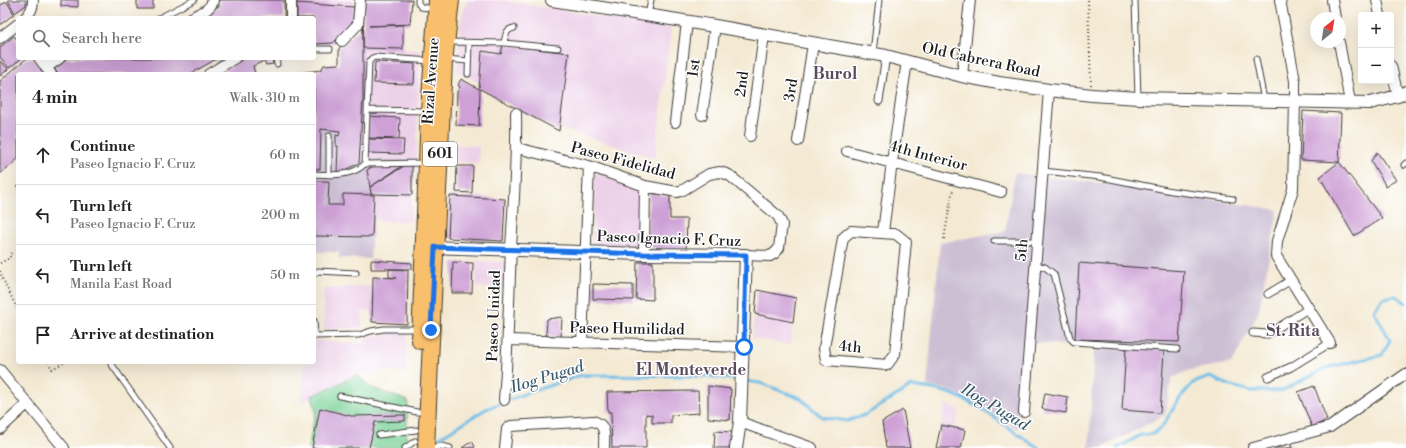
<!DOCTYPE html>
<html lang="en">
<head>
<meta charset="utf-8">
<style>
  :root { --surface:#fff; --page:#f2f2f2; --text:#222; --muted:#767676; --line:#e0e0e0 }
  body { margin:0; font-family:"Libre Bodoni",serif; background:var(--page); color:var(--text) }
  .controls { position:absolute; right:12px; top:12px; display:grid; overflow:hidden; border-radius:4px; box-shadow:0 4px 16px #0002 }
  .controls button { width:36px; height:36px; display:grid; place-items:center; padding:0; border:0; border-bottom:1px solid var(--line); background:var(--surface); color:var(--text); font:20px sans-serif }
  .compass { position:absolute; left:1310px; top:12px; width:36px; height:36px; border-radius:50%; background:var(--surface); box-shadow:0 4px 16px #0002; rotate:30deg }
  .stop { position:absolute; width:12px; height:12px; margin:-9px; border:3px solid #1a73e8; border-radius:50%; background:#fff }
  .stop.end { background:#1a73e8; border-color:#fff; box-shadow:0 1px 4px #0008 }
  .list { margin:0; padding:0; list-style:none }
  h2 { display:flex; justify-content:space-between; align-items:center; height:52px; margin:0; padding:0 16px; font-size:17px }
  h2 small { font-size:13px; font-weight:400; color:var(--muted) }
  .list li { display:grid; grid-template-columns:26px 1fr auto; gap:12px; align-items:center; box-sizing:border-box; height:60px; padding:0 16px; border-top:1px solid var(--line) }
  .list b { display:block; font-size:15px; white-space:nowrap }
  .list p { margin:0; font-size:13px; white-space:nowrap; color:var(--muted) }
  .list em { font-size:13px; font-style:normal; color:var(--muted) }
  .icon { flex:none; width:22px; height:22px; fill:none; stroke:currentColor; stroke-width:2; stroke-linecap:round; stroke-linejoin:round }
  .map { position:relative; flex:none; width:1406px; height:448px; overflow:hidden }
  .search { position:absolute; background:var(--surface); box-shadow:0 4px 16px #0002; left:16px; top:16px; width:300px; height:44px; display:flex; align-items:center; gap:10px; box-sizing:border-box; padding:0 14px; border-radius:4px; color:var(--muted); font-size:15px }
  .panel { position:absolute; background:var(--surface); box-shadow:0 4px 16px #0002; left:16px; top:72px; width:300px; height:292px; border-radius:4px }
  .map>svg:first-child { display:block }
  .built { fill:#edd1e9 }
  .industrial { fill:#ccbfd4 }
  .green { fill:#79d197; stroke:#4a765a }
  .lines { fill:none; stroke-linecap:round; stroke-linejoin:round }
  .stream { stroke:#6bbde7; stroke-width:3 }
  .building { fill:#cea0d6 }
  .service-casing { stroke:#3c3b38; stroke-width:7 }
  .pedestrian-casing { stroke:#3c3b38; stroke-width:9 }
  .minor-casing { stroke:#3c3b38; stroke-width:12 }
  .tertiary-casing { stroke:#3c3b38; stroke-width:14 }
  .primary-casing { stroke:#3c3b38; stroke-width:18 }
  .path { stroke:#3c3b38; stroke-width:2; stroke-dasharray:1 3; stroke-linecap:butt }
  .service { stroke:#fff; stroke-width:5 }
  .pedestrian { stroke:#fff; stroke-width:7 }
  .minor { stroke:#fff; stroke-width:10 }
  .tertiary { stroke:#fff; stroke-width:12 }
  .primary { stroke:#f8bf6c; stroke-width:16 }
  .route { stroke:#1a73e8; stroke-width:5 }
  .labels { text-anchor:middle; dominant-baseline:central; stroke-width:3; stroke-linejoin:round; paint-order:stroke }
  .shield { fill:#fff; stroke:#606060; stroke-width:1 }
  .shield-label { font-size:14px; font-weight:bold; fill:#1c1c1c }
  .street-label { font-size:15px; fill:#1c1c1c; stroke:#fff }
  .neighbourhood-label { font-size:16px; font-weight:bold; fill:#5a4a5d; stroke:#fff }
  .water-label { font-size:16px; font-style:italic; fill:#3c5c6d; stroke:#fff }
</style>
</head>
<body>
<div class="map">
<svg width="1406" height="448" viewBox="0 0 1406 448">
  <rect width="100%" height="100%" fill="#fff"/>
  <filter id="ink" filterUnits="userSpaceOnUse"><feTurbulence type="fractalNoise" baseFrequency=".025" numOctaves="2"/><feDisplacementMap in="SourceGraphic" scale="8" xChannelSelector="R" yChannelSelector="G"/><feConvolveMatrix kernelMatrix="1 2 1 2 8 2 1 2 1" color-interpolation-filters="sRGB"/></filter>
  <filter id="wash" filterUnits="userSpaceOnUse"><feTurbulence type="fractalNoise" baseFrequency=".012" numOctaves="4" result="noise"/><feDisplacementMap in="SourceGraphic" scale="16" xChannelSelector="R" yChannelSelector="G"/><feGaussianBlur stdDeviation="0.9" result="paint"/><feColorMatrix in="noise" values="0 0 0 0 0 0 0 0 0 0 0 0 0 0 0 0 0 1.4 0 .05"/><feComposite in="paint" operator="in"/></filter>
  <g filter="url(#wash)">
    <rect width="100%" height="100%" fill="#f4ead4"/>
    <path class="built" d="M 298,0 L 354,0 L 354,7 L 298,6 Z
      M 467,0 L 499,0 L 671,28 L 655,158 L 559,128 L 457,71 L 461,21 Z
      M 363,48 L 420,50 L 416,160 L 360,159 L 363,97 Z
      M 453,145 L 479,146 L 478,163 L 452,162 Z
      M 595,173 L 639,189 L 638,248 L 592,247 Z
      M 374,195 L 412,196 L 411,222 L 373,220 Z
      M 476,261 L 509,262 L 508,288 L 476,287 Z
      M 372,286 L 372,311 L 362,311 L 362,327 L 324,330 L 323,289 L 343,288 L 343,287 Z
      M 755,314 L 793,322 L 790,345 L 752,338 Z
      M 384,327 L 407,328 L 406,372 L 383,372 L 357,375 L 301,403 L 305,362 L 314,362 L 314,340 L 365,344 L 365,337 L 384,336 Z
      M 945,404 L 959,409 L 956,427 L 941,424 Z"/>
    <path class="industrial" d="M 314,86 L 363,97 L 360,159 L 416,160 L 412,196 L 374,195 L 370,259 L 339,258 L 339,252 L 314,252 Z
      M 1015,173 L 1141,188 L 1278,210 L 1259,311 L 1232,363 L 1190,370 L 1172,378 L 1165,415 L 1101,448 L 1089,448 L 1094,347 L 1024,342 L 1018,429 L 970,400 L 945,389 L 927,386 L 940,243 L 1005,231 Z"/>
    <path class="green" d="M 357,375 L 370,387 L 408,401 L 406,448 L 308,448 L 316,411 L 312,396 Z"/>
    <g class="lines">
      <path class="stream" d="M 745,381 L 760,383 L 800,398 L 822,417 L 847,421 L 865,415 L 912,386 C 923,388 935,389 946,392 C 980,403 1009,430 1039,448
        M 432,442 L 486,409 L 527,393 L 582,375 L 709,376 L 739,380
        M 1117,448 L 1141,435 L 1153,434 L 1161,428 L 1180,398 L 1193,383 L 1210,377 L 1231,386 L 1251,391 L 1281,391 L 1326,368 L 1382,355 L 1390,340 L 1374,311 L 1383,298 L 1396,296 L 1406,303"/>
    </g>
    <g id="blocks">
      <path class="building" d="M 8,0 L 26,0 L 26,5 L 15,13 Z
        M 61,0 L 78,0 L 78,7 L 61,6 Z
        M 137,0 L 153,0 L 153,9 L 137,9 Z
        M 219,0 L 284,0 L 284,18 L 197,18 L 219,6 Z
        M 364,0 L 412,0 L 410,24 L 369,26 L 403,25 L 403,49 L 363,48 Z
        M 7,2 L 14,14 L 0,25 L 0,5 Z
        M 297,3 L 354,7 L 353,23 L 333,43 L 314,44 L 314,18 L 297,18 Z
        M 363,26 L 363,97 L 359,163 L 343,171 L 337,172 L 338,146 L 336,146 L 336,135 L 339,136 L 340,131 L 321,129 L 320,169 L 314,169 L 314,74 L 297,73 L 321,70 L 324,65 L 339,64 L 339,48 Z
        M 14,36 L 18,41 L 18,58 L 22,58 L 9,68 L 0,57 L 0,47 Z
        M 503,45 L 569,53 L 559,131 L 480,89 L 479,126 L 456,125 L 457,92 L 460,87 L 458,85 L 461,79 L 479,89 L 482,51 L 501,54 Z
        M 27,58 L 33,58 L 46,74 L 18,74 L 18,159 L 0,174 L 0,81 Z
        M 65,58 L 218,58 L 190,74 L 58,74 L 53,67 Z
        M 245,58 L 260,58 L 262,62 L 253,66 L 255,74 L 218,74 Z
        M 262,58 L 272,58 L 273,64 L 266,65 Z
        M 0,61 L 8,69 L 0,76 Z
        M 375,62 L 415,64 L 414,84 L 374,83 Z
        M 1303,111 L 1341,113 L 1339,162 L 1301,160 Z
        M 369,116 L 400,118 L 399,139 L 368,138 Z
        M 368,139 L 404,140 L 403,154 L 368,153 Z
        M 1377,152 L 1396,180 L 1385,187 L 1384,183 L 1371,161 Z
        M 1339,162 L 1382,218 L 1354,236 L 1320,177 Z
        M 375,165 L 402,166 L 370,187 L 367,170 Z
        M 412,165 L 412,195 L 371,194 L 370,187 L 404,166 Z
        M 457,166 L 473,166 L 472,193 L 456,192 Z
        M 314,181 L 329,181 L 328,205 L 343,205 L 343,194 L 374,195 L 372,237 L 314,236 Z
        M 649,193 L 670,196 L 670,219 L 687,219 L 686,249 L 647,248 Z
        M 450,196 L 505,199 L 503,241 L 448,238 Z
        M 371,260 L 412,263 L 412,269 L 371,269 Z
        M 453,262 L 473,263 L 472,293 L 452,293 Z
        M 637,262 L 653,262 L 653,300 L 636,299 Z
        M 1079,263 L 1184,271 L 1179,342 L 1075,339 Z
        M 389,269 L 408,270 L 407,324 L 372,322 L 373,277 L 396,278 L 389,277 Z
        M 593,284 L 633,285 L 633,300 L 593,299 Z
        M 757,290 L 796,298 L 793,322 L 755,314 Z
        M 562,317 L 561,337 L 546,335 L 547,319 Z
        M 1126,348 L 1164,351 L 1160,413 L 1122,410 Z
        M 708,386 L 731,389 L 730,420 L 708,418 Z
        M 1314,386 L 1327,420 L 1312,427 L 1298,392 Z
        M 698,391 L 699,413 L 671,415 L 671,423 L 652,423 L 652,415 L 646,414 L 646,448 L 612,448 L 611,412 L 608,412 L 607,392 Z
        M 1045,393 L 1068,397 L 1066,413 L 1042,409 Z
        M 320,408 L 351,416 L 405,415 L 405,421 L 375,422 L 369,448 L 312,448 Z
        M 903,410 L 910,448 L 886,448 L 882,422 Z
        M 941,425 L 965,430 L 961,448 L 936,448 Z
        M 715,431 L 732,432 L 731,448 L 714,448 Z
        M 472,441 L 475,447 L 473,448 L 462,448 Z
        M 1290,443 L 1292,448 L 1274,448 Z"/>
    </g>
  </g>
  <g filter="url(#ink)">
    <use href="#blocks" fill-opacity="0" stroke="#3c3b38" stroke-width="1"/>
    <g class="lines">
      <g class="service-casing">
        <path id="service" d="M 418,0 L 418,3 L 421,7 L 434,9
          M 1135,0 L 1138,98
          M 648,15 L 651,0
          M 159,18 L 194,0
          M 449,42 L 504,43 L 558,48
          M 504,43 C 506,35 505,30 514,28
          M 314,49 L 330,49
          M 873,53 L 879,0
          M 276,58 L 277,64
          M 446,59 L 468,61
          M 1256,59 L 1264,100
          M 468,74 L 469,43
          M 368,110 L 428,111
          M 329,136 L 329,175
          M 365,164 L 369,62 L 372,58 L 375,57 L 431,61
          M 1404,165 L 1406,163
          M 1043,171 L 1100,177 L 1172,191 L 1233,199
          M 314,174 C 332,175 351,177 365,164 L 425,163
          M 994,241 L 1037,241
          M 1035,265 L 1045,267 L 1054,274 L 1070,338 L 1074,342 L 1177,349
          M 314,274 L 318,271 L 356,273
          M 314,321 L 315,336
          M 314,336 L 359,335 L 371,331 L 384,329 L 418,329
          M 110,362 L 170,448
          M 340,396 L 417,412 L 425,412
          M 379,435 L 416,430
          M 405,448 L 415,441
          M 434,448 L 441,446 L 450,448"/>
      </g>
      <g class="pedestrian-casing">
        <path id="pedestrian" d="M 879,101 L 886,56
          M 1268,294 L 1291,280
          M 1253,333 L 1268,334 L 1309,308
          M 1268,377 L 1291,367 L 1330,343"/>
      </g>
      <g class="minor-casing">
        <path id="minor" d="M 1280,0 L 1295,81 L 1295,101 L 1293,189 L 1277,241 L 1276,256 L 1330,343
          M 1332,0 L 1335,18
          M 1377,0 L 1380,15
          M 25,18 C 31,12 33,8 33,0
          M 191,18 C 200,13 211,10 213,0
          M 291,18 L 291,0
          M 0,38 L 18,24
          M 342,41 L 358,24 L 360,0
          M 1339,42 L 1350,102
          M 39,58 L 51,74
          M 1391,66 L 1398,96
          M 46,68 L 60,58
          M 209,74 L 235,58
          M 962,76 L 970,0
          M 702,115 L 715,26
          M 675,122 L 687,22
          M 750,136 L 764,35
          M 798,141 L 813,44
          M 517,148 L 589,166 L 645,186 L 677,192 L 683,190 L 709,174 L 720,172 L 729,175 L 778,216 L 782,224 L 779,248 L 775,253 L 770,256 L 746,255
          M 847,151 L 1001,192
          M 851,231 L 896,234 L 906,242 L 895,354 L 887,365 L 826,360 L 824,348 L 843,238 Z
          M 883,232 L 892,162 L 907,61
          M 644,254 L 645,186
          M 508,340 L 744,347
          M 582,343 L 589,166
          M 0,370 L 64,448
          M 504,400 C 508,349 509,298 511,247 C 514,202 517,158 516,113
          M 1024,412 L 1049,90
          M 740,422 L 812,448
          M 0,429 L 27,404
          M 505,448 L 507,429 L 511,426 L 593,421 C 607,425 604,435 604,448
          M 1253,448 L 1330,427 L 1406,374"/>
      </g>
      <g class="tertiary-casing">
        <path id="tertiary" d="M 552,0 L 715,26 L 886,56 L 962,76 L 999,83 L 1049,90 L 1092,95 L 1138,98 L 1370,103 L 1398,96 L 1406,92
          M 427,247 L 644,254 L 746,255 L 740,422 L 736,448"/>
      </g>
      <g class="primary-casing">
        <path id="primary" d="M 420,341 L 429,111 L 437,0
          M 426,448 L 444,62 L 451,0"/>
      </g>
      <path class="path" d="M 1088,0 L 1091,85
        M 18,186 L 17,187 L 18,190
        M 944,239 L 953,188
        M 0,263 L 10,258 L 10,254 L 14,252
        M 0,271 L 2,278 L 18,310
        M 48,362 L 52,369 L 65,362"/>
      <use href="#service" class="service"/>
      <use href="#pedestrian" class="pedestrian"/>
      <use href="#minor" class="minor"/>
      <use href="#tertiary" class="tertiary"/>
      <use href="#primary" class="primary"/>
    </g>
  </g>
  <g class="lines" filter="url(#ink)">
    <path class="route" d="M 431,330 L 435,247 L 644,254 L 746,255 L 744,347"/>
  </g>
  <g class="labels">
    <rect class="shield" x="423" y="142" width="34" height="24" rx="3"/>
    <g class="shield-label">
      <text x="440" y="154">601</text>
    </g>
    <g class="street-label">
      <text transform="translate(981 60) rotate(12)">Old Cabrera Road</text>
      <text transform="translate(694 68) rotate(-82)">1st</text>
      <text transform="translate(431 81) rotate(-86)">Rizal Avenue</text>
      <text transform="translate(742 84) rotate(-82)">2nd</text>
      <text transform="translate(791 90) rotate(-81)">3rd</text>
      <text transform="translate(928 156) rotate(15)">4th Interior</text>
      <text transform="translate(623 161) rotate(15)">Paseo Fidelidad</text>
      <text transform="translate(669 239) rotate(2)">Paseo Ignacio F. Cruz</text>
      <text transform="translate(1022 250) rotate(-85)">5th</text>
      <text transform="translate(494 316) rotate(-88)">Paseo Unidad</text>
      <text transform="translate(627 329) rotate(1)">Paseo Humilidad</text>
      <text transform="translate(850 347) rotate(5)">4th</text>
    </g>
    <g class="neighbourhood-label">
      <text x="835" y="74">Burol</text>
      <text x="1293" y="331">St. Rita</text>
      <text x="691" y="370">El Monteverde</text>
    </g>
    <g class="water-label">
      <text transform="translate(547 377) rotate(-17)">Ilog Pugad</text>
      <text transform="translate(995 407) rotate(31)">Ilog Pugad</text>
    </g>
  </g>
</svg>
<div class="controls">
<button>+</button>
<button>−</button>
</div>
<svg class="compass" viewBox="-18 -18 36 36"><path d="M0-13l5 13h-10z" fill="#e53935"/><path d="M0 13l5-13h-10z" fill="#767676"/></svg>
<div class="stop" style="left:744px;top:347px"></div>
<div class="stop end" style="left:431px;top:330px"></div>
<div class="search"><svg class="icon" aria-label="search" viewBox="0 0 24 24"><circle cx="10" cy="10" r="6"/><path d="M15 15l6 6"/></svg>Search here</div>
<section class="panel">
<h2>4 min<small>Walk · 310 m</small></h2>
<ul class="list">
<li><svg class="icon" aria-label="ahead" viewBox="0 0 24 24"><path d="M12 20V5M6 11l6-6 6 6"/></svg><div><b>Continue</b><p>Paseo Ignacio F. Cruz</p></div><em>60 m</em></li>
<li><svg class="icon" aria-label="left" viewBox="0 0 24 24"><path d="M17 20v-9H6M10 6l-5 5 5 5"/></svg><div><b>Turn left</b><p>Paseo Ignacio F. Cruz</p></div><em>200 m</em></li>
<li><svg class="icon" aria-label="left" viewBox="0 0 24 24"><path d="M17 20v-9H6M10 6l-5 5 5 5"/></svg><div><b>Turn left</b><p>Manila East Road</p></div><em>50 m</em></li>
<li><svg class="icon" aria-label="arrive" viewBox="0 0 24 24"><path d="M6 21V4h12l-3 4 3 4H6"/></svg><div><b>Arrive at destination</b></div></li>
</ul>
</section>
</div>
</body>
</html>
